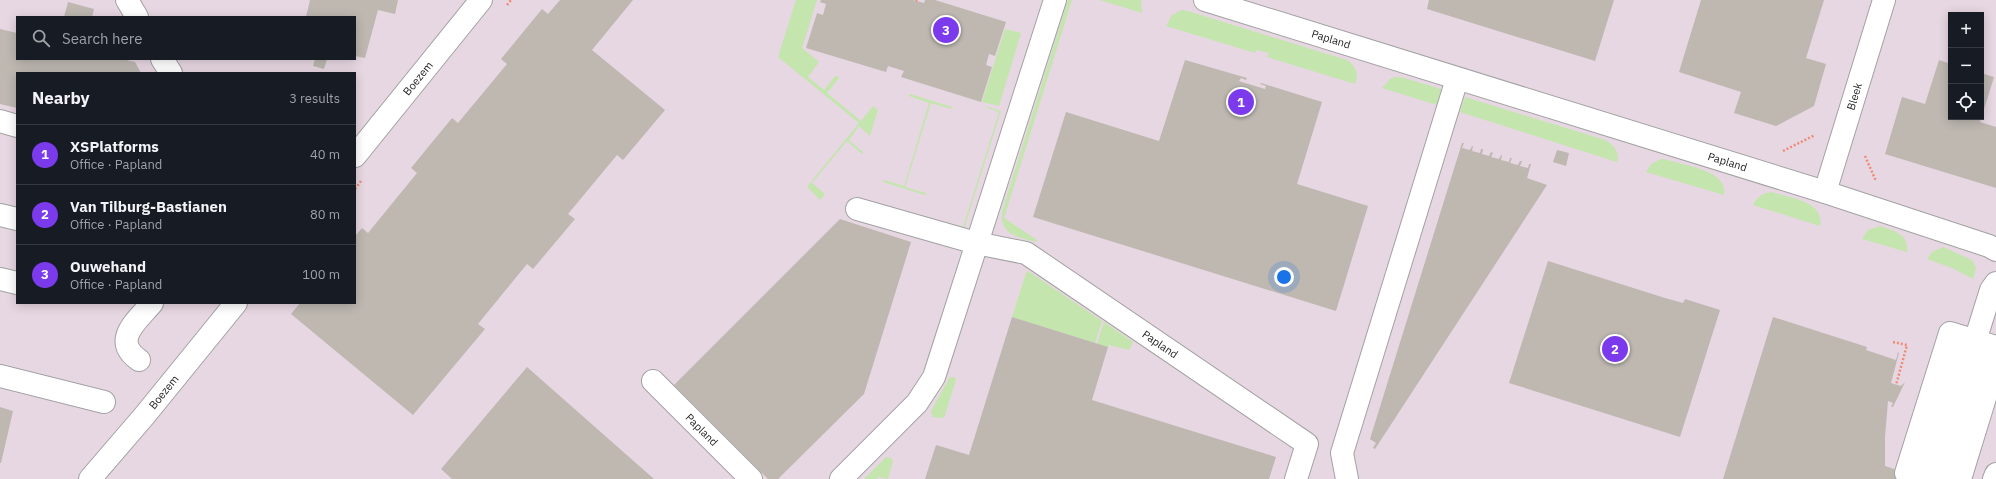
<!DOCTYPE html>
<html lang="en">
<head>
<meta charset="utf-8">
<style>
  :root { --surface:#171b24; --page:#242831; --text:#f1f3f6; --muted:#9ea1a6; --line:#363941; --accent:#7c3aed }
  body { margin:0; font-family:"IBM Plex Sans",sans-serif; background:var(--page); color:var(--text) }
  .controls { position:absolute; right:12px; top:12px; display:grid; overflow:hidden; border-radius:0px; box-shadow:0 2px 10px #0003 }
  .controls button { width:36px; height:36px; display:grid; place-items:center; padding:0; border:0; border-bottom:1px solid var(--line); background:var(--surface); color:var(--text); font:20px sans-serif }
  .you { position:absolute; left:1284px; top:277px; width:14px; height:14px; margin:-10px; border:3px solid #fff; border-radius:50%; background:#1a73e8; box-shadow:0 0 0 6px #1a73e833 }
  .badge { display:grid; place-items:center; width:26px; height:26px; border-radius:50%; background:var(--accent); color:#fff; font-size:13px; font-weight:700 }
  .pin { position:absolute; translate:-50% -50%; border:2px solid #fff; box-shadow:0 1px 4px #0006 }
  .list { margin:0; padding:0; list-style:none }
  h2 { display:flex; justify-content:space-between; align-items:center; height:52px; margin:0; padding:0 16px; font-size:17px }
  h2 small { font-size:13px; font-weight:400; color:var(--muted) }
  .list li { display:grid; grid-template-columns:26px 1fr auto; gap:12px; align-items:center; box-sizing:border-box; height:60px; padding:0 16px; border-top:1px solid var(--line) }
  .list b { display:block; font-size:15px; white-space:nowrap }
  .list p { margin:0; font-size:13px; white-space:nowrap; color:var(--muted) }
  .list em { font-size:13px; font-style:normal; color:var(--muted) }
  .icon { flex:none; width:22px; height:22px; fill:none; stroke:currentColor; stroke-width:2; stroke-linecap:round; stroke-linejoin:round }
  .map { position:relative; flex:none; width:1996px; height:479px; overflow:hidden }
  .search { position:absolute; background:var(--surface); box-shadow:0 2px 10px #0003; left:16px; top:16px; width:340px; height:44px; display:flex; align-items:center; gap:10px; box-sizing:border-box; padding:0 14px; border-radius:0px; color:var(--muted); font-size:15px }
  .panel { position:absolute; background:var(--surface); box-shadow:0 2px 10px #0003; left:16px; top:72px; width:340px; height:232px; border-radius:0px }
  .map>svg:first-child { display:block }
  .industrial { fill:#e7d7e2; fill-rule:evenodd }
  .grass { fill:#c4e5ad }
  .building { fill:#beb8b1 }
  .lines { fill:none; stroke-linecap:round; stroke-linejoin:round }
  .minor-casing { stroke:#a2a2a2; stroke-width:24 }
  .path { stroke:#f08a74; stroke-width:2.5; stroke-dasharray:2 2; stroke-linecap:butt }
  .minor { stroke:#fff; stroke-width:22 }
  .labels { text-anchor:middle; dominant-baseline:central; stroke-width:3; stroke-linejoin:round; paint-order:stroke }
  .street-label { font-size:11px; fill:#1e1e1e; stroke:#fff }
</style>
</head>
<body>
<div class="map">
<svg width="1996" height="479" viewBox="0 0 1996 479">
  <rect width="100%" height="100%" fill="#eeece4"/>
  <path class="industrial" d="M 0,0 L 1996,0 L 1996,479 L 0,479 ZM 1951,15 L 1981,15 L 1981,117 L 1951,117 ZM 17,17 L 355,17 L 355,59 L 17,59 ZM 17,73 L 355,73 L 355,303 L 17,303 Z"/>
  <path class="grass" d="M 796,0 L 817,0 L 802,48 L 819,62 L 808,77 L 824,90 L 836,75 L 839,78 L 827,93 L 861,121 L 873,106 L 878,110 L 870,136 L 859,126 L 849,140 L 863,152 L 862,154 L 847,141 L 812,183 L 825,194 L 820,200 L 807,187 L 859,123 L 778,57 Z
    M 1068,0 L 1072,0 L 1004,218 L 1037,240 L 1036,242 C 1018,237 1000,235 1002,212 Z
    M 1100,0 L 1141,0 L 1142,13 Z
    M 1182,10 L 1188,11 L 1347,60 C 1356,66 1359,74 1355,84 L 1267,57 L 1269,53 L 1257,50 L 1255,53 L 1166,26 L 1172,15 Z
    M 1005,29 L 1021,33 L 999,106 L 982,102 Z
    M 1395,77 L 1401,77 L 1441,89 L 1437,105 L 1382,88 L 1390,79 Z
    M 910,94 L 952,107 L 951,109 L 931,103 L 905,187 L 926,193 L 925,195 L 883,182 L 884,180 L 904,186 L 929,103 L 909,96 Z
    M 1465,97 L 1605,140 C 1614,145 1620,152 1617,162 L 1460,112 Z
    M 985,106 L 1001,111 L 964,229 L 945,224 L 945,222 L 963,227 L 999,112 L 985,107 Z
    M 1661,159 L 1668,160 C 1686,166 1728,170 1724,195 L 1646,172 L 1651,164 Z
    M 1772,192 C 1789,198 1825,201 1820,226 L 1753,205 C 1758,196 1762,193 1772,192 Z
    M 1880,226 C 1895,231 1909,234 1907,252 L 1862,239 L 1868,230 Z
    M 1943,247 L 1972,260 L 1976,268 L 1973,279 L 1952,268 L 1927,259 L 1932,252 Z
    M 1028,271 L 1102,321 L 1095,343 L 1012,317 L 1026,273 Z
    M 1104,322 L 1133,342 L 1129,350 L 1109,345 L 1108,348 L 1097,344 Z
    M 950,377 L 954,377 L 956,380 L 944,418 L 932,417 L 931,411 Z
    M 886,457 L 891,458 L 893,461 L 888,479 L 878,477 L 877,479 L 864,479 Z"/>
  <path class="building" d="M 310,0 L 398,0 L 395,14 L 378,10 L 365,58 L 355,56 L 355,17 L 306,17 Z
    M 560,0 L 633,0 L 592,50 L 665,110 L 623,160 L 617,155 L 568,214 L 575,219 L 533,269 L 527,264 L 478,324 L 485,329 L 413,415 L 291,314 L 300,303 L 355,303 L 355,236 L 362,228 L 368,233 L 417,173 L 411,168 L 452,118 L 458,123 L 507,64 L 501,59 L 542,9 L 548,14 Z
    M 821,0 L 913,0 L 924,3 L 925,0 L 935,0 L 1006,22 L 995,56 L 989,54 L 986,65 L 992,67 L 981,102 L 901,77 L 904,71 L 888,66 L 886,72 L 806,48 L 817,13 L 823,15 L 826,4 L 820,2 Z
    M 1429,0 L 1614,0 L 1595,61 L 1427,9 Z
    M 1701,0 L 1824,0 L 1806,58 L 1826,64 L 1814,106 L 1776,126 L 1734,113 L 1741,92 L 1679,72 Z
    M 68,2 L 94,9 L 92,17 L 64,17 Z
    M 0,29 L 17,33 L 17,59 L 122,59 L 135,62 L 141,73 L 17,73 L 17,108 L 0,104 Z
    M 315,59 L 327,59 L 324,69 L 313,66 Z
    M 1185,60 L 1247,78 L 1246,80 L 1241,78 L 1239,81 L 1265,89 L 1266,86 L 1260,84 L 1261,83 L 1322,102 L 1297,184 L 1368,206 L 1336,311 L 1033,217 L 1066,112 L 1159,141 Z
    M 1939,60 L 1951,64 L 1951,117 L 1981,117 L 1981,73 L 1994,77 L 1980,122 L 1996,127 L 1996,188 L 1885,154 L 1902,97 L 1925,104 Z
    M 1462,143 L 1464,143 L 1462,148 L 1470,150 L 1472,146 L 1473,146 L 1472,151 L 1480,153 L 1481,149 L 1483,149 L 1482,154 L 1489,156 L 1491,152 L 1493,153 L 1491,157 L 1499,159 L 1501,155 L 1502,155 L 1501,160 L 1509,162 L 1510,158 L 1512,158 L 1510,163 L 1518,165 L 1520,161 L 1522,161 L 1520,166 L 1528,168 L 1529,164 L 1531,164 L 1527,178 L 1547,185 L 1375,449 L 1373,448 L 1376,443 L 1370,439 Z
    M 1557,150 L 1569,153 L 1566,166 L 1553,162 Z
    M 840,219 L 911,242 L 864,394 L 778,479 L 768,479 L 674,385 Z
    M 1548,261 L 1665,298 L 1683,303 L 1685,299 L 1720,310 L 1680,437 L 1509,383 Z
    M 1012,317 L 1108,347 L 1092,400 L 1276,457 L 1269,479 L 925,479 L 936,445 L 969,455 Z
    M 1773,317 L 1867,347 L 1866,350 L 1896,360 L 1898,352 L 1899,353 L 1891,383 L 1901,386 L 1905,382 L 1893,407 L 1891,407 L 1893,403 L 1888,401 L 1885,437 L 1885,466 L 1924,479 L 1723,479 Z
    M 527,367 L 654,479 L 452,479 L 441,469 Z
    M 0,407 L 13,411 L 1,463 L 0,463 Z"/>
  <g class="lines">
    <g class="minor-casing">
      <g id="minor">
        <path d="M 127,0 L 137,17"/>
        <path id="s1" d="M 1205,0 L 1825,192 L 1989,246 L 1996,250"/>
        <path d="M 162,59 L 171,73"/>
        <path d="M 0,121 L 17,126"/>
        <path id="s2" d="M 355,156 L 481,0"/>
        <path id="s3" d="M 1825,192 L 1884,0"/>
        <path id="s4" d="M 857,209 L 976,243 L 1026,253 L 1307,444 L 1296,479"/>
        <path d="M 0,215 L 17,219"/>
        <path d="M 0,279 L 17,283"/>
        <path d="M 1975,341 L 1991,290 L 1996,283"/>
        <path d="M 139,360 C 111,340 137,321 152,303"/>
        <path d="M 0,376 L 104,402"/>
        <path id="s5" d="M 653,381 L 751,479"/>
        <path d="M 1906,473 L 1950,333 L 1996,347"/>
        <path d="M 1923,478 L 1967,338"/>
        <path id="s6" d="M 90,479 L 145,415 L 236,303"/>
        <path d="M 841,479 L 917,403 L 934,377 L 1055,0"/>
        <path d="M 1347,479 L 1342,453 L 1457,79"/>
        <path d="M 1941,479 L 1983,343"/>
        <path d="M 1960,479 L 1996,362"/>
        <path d="M 1994,479 L 1996,474"/>
      </g>
    </g>
    <path class="path" d="M 916,1 L 917,0
      M 507,5 L 511,0
      M 1783,151 L 1815,135
      M 1865,156 L 1876,181
      M 355,189 L 361,181
      M 1893,342 L 1907,345 L 1896,385"/>
    <use href="#minor" class="minor"/>
  </g>
  <g class="labels">
    <g class="street-label">
      <text stroke="none"><textPath href="#s1" startOffset="132">Papland</textPath></text>
      <text stroke="none"><textPath href="#s2" startOffset="100">Boezem</textPath></text>
      <text stroke="none"><textPath href="#s3" startOffset="100">Bleek</textPath></text>
      <text stroke="none"><textPath href="#s1" startOffset="547">Papland</textPath></text>
      <text stroke="none"><textPath href="#s4" startOffset="337">Papland</textPath></text>
      <text stroke="none"><textPath href="#s6" startOffset="114">Boezem</textPath></text>
      <text stroke="none"><textPath href="#s5" startOffset="69">Papland</textPath></text>
    </g>
  </g>
</svg>
<div class="controls">
<button>+</button>
<button>−</button>
<button><svg class="icon" aria-label="locate" viewBox="0 0 24 24"><circle cx="12" cy="12" r="6"/><path d="M12 2v4M12 18v4M2 12h4M18 12h4"/></svg></button>
</div>
<div class="you"></div>
<div class="pin badge" style="left:1241px;top:102px">1</div>
<div class="pin badge" style="left:1615px;top:349px">2</div>
<div class="pin badge" style="left:946px;top:30px">3</div>
<div class="search"><svg class="icon" aria-label="search" viewBox="0 0 24 24"><circle cx="10" cy="10" r="6"/><path d="M15 15l6 6"/></svg>Search here</div>
<section class="panel">
<h2>Nearby<small>3 results</small></h2>
<ul class="list">
<li><span class="badge">1</span><div><b>XSPlatforms</b><p>Office · Papland</p></div><em>40 m</em></li>
<li><span class="badge">2</span><div><b>Van Tilburg-Bastianen</b><p>Office · Papland</p></div><em>80 m</em></li>
<li><span class="badge">3</span><div><b>Ouwehand</b><p>Office · Papland</p></div><em>100 m</em></li>
</ul>
</section>
</div>
</body>
</html>
